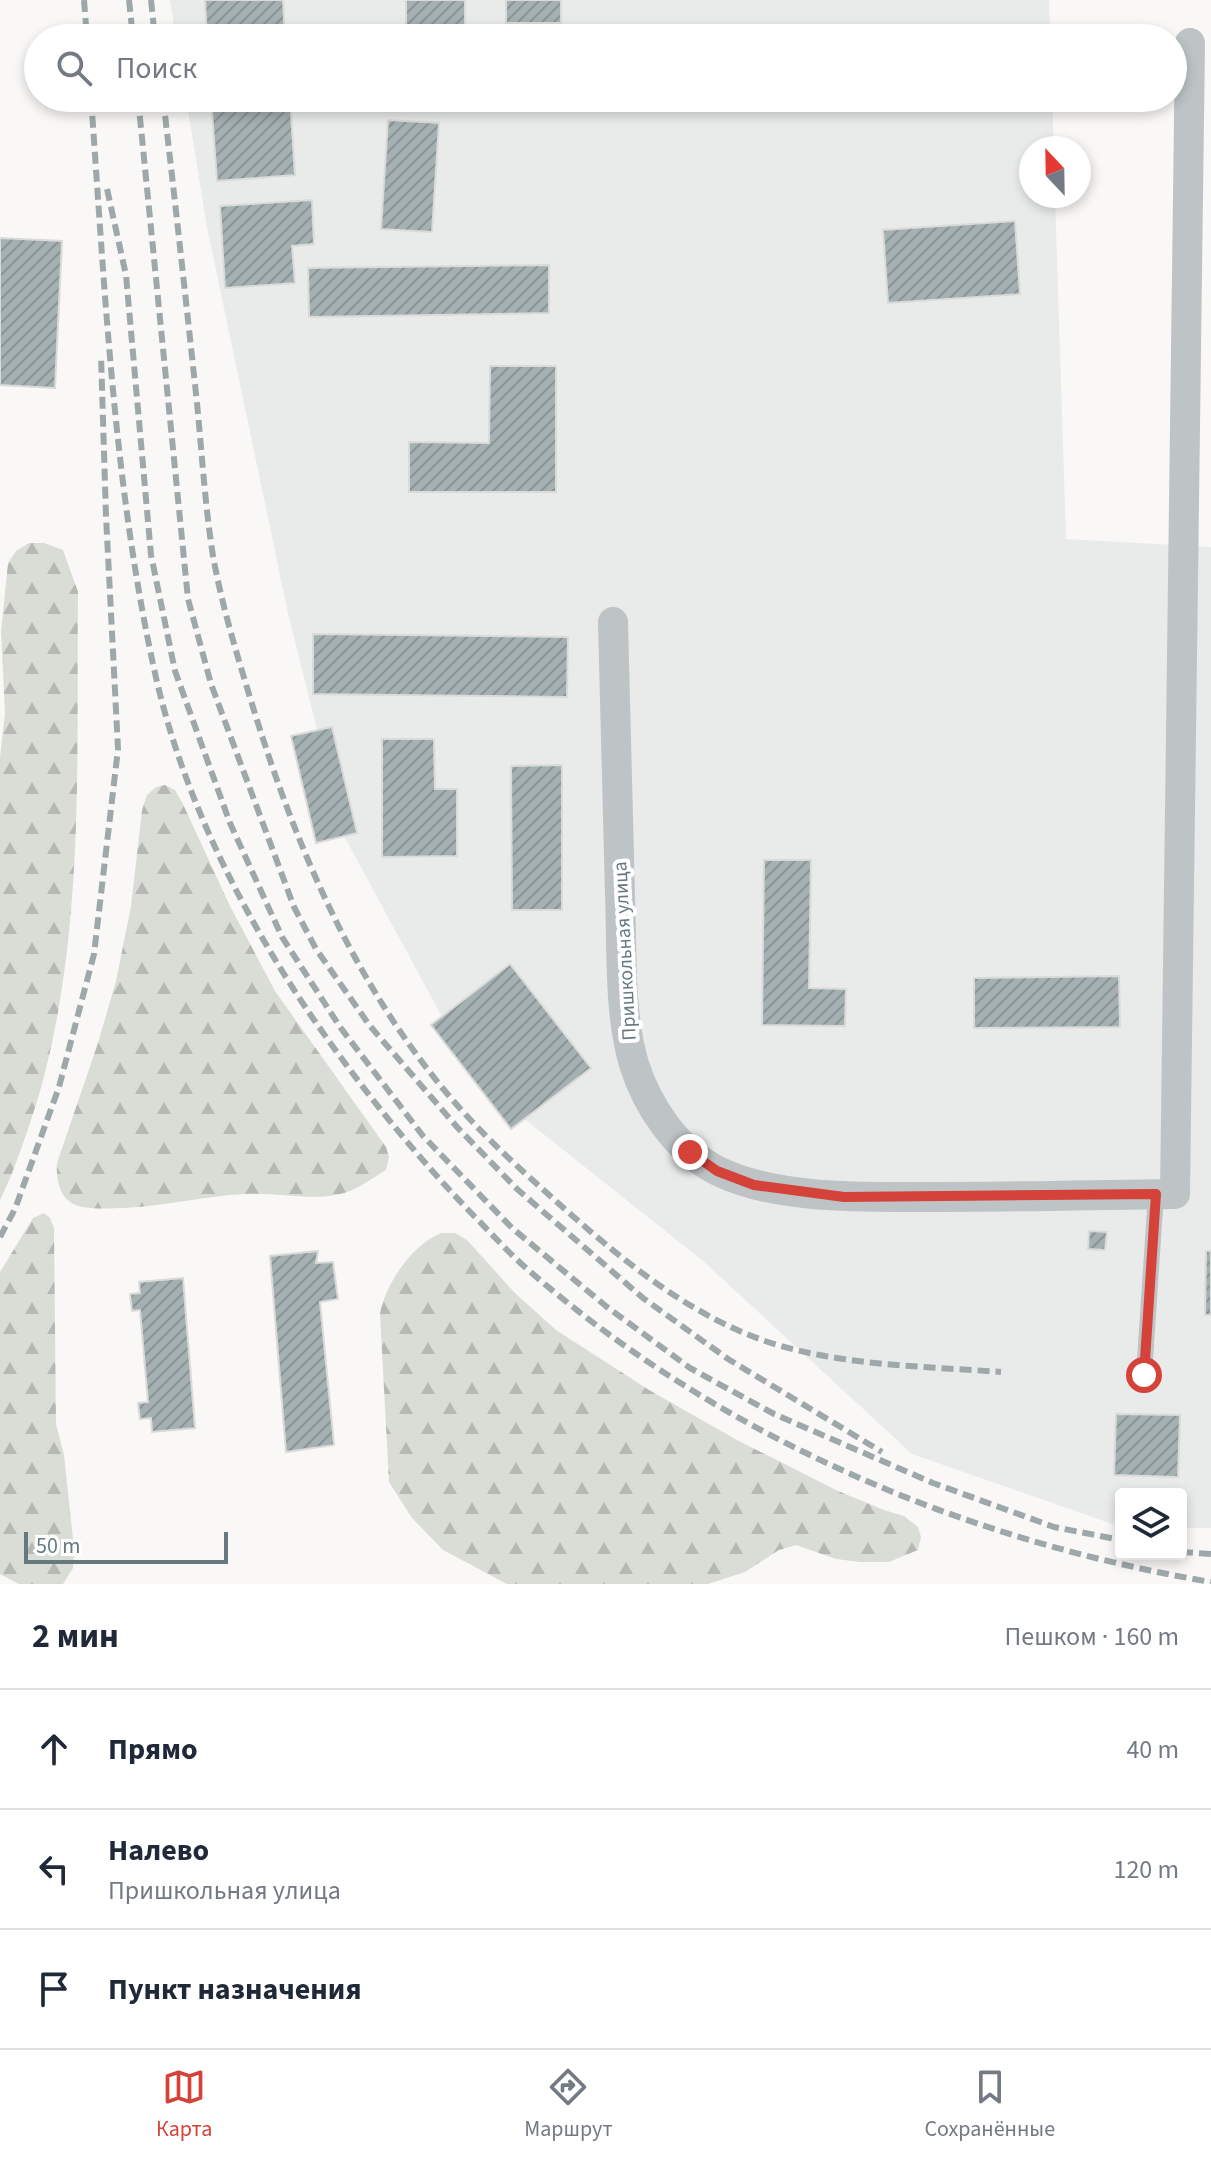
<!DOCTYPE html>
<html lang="ru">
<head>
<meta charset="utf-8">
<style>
  :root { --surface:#fff; --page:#f2f2f3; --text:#1f2937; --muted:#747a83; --line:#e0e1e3; --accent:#d5423a }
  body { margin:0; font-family:"Source Sans 3",sans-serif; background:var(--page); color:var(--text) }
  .controls { position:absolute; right:24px; bottom:24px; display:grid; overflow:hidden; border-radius:8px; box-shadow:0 4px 12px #0003 }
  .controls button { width:72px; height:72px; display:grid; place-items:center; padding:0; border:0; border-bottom:2px solid var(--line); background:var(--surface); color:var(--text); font:40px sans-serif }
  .compass { position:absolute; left:1019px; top:136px; width:72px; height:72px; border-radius:50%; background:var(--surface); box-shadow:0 4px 12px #0003; rotate:338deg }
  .scale { position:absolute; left:24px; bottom:20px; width:204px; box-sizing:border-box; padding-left:8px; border:4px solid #66797f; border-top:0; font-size:22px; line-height:28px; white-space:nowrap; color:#66797f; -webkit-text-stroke:6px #fff; paint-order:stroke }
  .stop { position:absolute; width:24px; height:24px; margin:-18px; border:6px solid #d5423a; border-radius:50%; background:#fff }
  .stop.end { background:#d5423a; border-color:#fff; box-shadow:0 2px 8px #0008 }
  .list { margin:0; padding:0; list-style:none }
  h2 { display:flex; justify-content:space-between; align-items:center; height:104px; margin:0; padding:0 32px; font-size:34px }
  h2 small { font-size:26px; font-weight:400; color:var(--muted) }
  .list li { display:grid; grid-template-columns:52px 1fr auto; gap:24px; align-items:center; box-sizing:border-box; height:120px; padding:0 32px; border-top:2px solid var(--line) }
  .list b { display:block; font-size:30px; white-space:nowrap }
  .list p { margin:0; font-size:26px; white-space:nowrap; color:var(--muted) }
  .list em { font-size:26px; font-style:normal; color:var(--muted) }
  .icon { flex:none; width:44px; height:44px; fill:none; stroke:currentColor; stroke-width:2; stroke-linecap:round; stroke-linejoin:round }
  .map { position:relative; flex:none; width:1211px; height:1584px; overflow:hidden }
  .search { position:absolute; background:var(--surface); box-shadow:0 4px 12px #0003; left:24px; right:24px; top:24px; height:88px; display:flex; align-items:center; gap:20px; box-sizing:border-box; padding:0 28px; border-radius:44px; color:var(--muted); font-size:30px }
  .sheet { height:464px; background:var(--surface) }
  nav { display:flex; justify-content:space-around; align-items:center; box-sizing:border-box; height:112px; border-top:2px solid var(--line); background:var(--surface); font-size:22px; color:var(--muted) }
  nav a { display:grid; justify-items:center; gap:4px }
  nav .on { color:var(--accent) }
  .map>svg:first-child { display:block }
  .built { fill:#e9eaea }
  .forest { fill:url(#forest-firs) }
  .building { fill:url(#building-hatch); stroke:#dadad9; stroke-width:2 }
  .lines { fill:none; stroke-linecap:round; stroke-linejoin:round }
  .lane { stroke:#bec4c6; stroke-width:16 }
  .street { stroke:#bec4c6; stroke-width:30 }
  .rail { stroke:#9ea8ab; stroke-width:6; stroke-dasharray:12 6; stroke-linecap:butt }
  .route { stroke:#d5423a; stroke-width:10 }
  .labels { text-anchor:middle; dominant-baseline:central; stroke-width:8; stroke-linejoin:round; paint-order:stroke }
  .street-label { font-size:20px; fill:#66797f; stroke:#fff }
</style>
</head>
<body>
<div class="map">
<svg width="1211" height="1584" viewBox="0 0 1211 1584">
  <defs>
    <pattern id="forest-firs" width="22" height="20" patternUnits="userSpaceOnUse" patternTransform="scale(2)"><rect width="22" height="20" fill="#daddd6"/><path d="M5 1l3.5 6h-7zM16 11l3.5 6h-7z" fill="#b5b8b3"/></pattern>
    <pattern id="building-hatch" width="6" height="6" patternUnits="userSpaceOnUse" patternTransform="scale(2)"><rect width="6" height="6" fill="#a5b0b3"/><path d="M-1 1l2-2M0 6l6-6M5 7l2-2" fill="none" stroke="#8a9497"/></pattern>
  </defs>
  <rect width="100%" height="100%" fill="#f9f8f6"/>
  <path class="built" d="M 170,0 L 1049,0 L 1050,38 L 176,38 Z
    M 186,98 L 1052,98 L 1054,148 L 1031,148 L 1031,196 L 1055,196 L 1066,539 L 1211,547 L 1211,1528 L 1181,1528 L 1181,1494 L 1121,1494 L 1121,1527 L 912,1454 L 703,1261 L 522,1117 L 441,1015 L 343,834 L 288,613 L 207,227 Z"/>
  <path class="forest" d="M 29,543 L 44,543 L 63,550 L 78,592 C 76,770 87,962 27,1132 C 19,1155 11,1178 0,1200 L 0,757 L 5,713 L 1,632 L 8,563 L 16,551 Z
    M 165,785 L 175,790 L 182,802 L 230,906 L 275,991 L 386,1147 L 389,1157 L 386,1170 C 372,1178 359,1189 344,1193 C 315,1202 276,1192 246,1194 C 205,1196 165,1206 124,1208 C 110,1208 82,1211 70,1202 C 58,1194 56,1175 57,1163 L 98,1043 L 116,981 L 131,906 L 142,810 L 147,795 L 156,787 Z
    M 44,1213 L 50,1218 L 54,1228 L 56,1424 L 64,1455 L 74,1548 L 73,1568 L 63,1584 L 19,1584 L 0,1574 L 0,1272 L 33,1218 Z
    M 441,1233 L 455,1233 L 467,1240 L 515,1293 L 556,1330 L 649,1390 L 737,1440 L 838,1491 L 884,1510 L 904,1516 L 918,1527 L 921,1537 L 918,1550 L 889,1562 L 860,1562 L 836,1559 L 796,1545 L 779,1550 L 745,1572 L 708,1584 L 507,1584 L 443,1550 L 412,1518 L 389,1482 L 380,1314 C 385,1284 412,1245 441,1233 Z"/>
  <path class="building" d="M 205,0 L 283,0 L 285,38 L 207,38 Z
    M 406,0 L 465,0 L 465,31 L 406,31 Z
    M 506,0 L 561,0 L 561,23 L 506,23 Z
    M 211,98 L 290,98 L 295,175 L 217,181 Z
    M 388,120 L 439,123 L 432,232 L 381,229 Z
    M 312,200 L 314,244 L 292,246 L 295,283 L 225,288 L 220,206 Z
    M 1015,221 L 1020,294 L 888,303 L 883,230 Z
    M 0,238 L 62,241 L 55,388 L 0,385 Z
    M 549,265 L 549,313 L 309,317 L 308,268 Z
    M 490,366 L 556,366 L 556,492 L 409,492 L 409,442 L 489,443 Z
    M 313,634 L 568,637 L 567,697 L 313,694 Z
    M 332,727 L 357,833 L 316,843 L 291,736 Z
    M 382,739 L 434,739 L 435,789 L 457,789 L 457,856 L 382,857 Z
    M 562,765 L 562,910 L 512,910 L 511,766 Z
    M 764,860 L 811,860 L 809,988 L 846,989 L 845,1026 L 762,1025 Z
    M 510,964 L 591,1068 L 511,1129 L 431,1025 Z
    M 1119,976 L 1120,1027 L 974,1028 L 974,978 Z
    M 1089,1231 L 1107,1232 L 1105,1250 L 1088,1249 Z
    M 318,1251 L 316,1263 L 333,1262 L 338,1299 L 320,1302 L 334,1445 L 286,1452 L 270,1256 Z
    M 1206,1251 L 1211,1251 L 1211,1315 L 1205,1315 Z
    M 183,1278 L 195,1428 L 152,1432 L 151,1418 L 140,1419 L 138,1403 L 148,1402 L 140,1310 L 132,1311 L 130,1294 L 140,1293 L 139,1282 Z
    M 1116,1414 L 1180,1415 L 1178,1477 L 1114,1475 Z"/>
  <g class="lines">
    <path class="lane" d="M 1144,1375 L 1156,1194"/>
    <path class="street" d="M 613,622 C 615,713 618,804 620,895 C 622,947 619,1015 634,1064 C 647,1106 677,1151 718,1171 C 775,1200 869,1197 932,1197 C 1013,1197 1094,1195 1175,1194 L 1190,43"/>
    <path class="rail" d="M 84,0 L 87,38
      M 129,0 L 133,38
      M 151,0 L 155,38
      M 91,98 C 105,290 114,494 157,682 C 185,801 244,917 312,1017 C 361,1088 415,1155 475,1217 C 492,1234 508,1252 526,1268 C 718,1436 961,1540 1211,1582
      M 138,98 L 188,599 L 211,684 L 294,907 L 316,949 L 370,1026 L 457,1127 L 517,1189 L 643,1298 L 728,1359 L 882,1452
      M 163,98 C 175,200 186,301 197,403 C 202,454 205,506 213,556 C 222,606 237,655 252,704 C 295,845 354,984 450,1097 C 480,1132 513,1163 547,1193 C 611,1251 682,1312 765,1341 C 840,1366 922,1366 1001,1372
      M 107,189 L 126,275 L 151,555 L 175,671 L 230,823 L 282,937 L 340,1027 L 423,1136 L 512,1228 L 607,1307 L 690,1368 L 774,1414 L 933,1483 L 1054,1527 L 1121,1540
      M 0,1237 L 15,1209 L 59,1087 L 94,954 L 118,749 L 106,516 L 101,355
      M 1181,1552 L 1211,1554"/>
  </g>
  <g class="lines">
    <path class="route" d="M 690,1152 L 717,1171 L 754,1185 L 844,1197 L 1156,1194 L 1144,1375"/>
  </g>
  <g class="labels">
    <g class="street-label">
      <text transform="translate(625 951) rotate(-93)">Пришкольная улица</text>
    </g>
  </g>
</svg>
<div class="controls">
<button><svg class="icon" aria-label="layers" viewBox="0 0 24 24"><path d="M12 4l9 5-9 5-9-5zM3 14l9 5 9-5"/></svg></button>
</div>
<svg class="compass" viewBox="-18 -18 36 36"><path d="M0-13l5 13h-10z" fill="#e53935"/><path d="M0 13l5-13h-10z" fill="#747a83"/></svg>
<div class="scale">50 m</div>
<div class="stop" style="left:1144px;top:1375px"></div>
<div class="stop end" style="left:690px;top:1152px"></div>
<div class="search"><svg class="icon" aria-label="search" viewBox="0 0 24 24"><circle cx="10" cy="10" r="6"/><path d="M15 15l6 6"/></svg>Поиск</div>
</div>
<section class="sheet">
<h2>2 мин<small>Пешком · 160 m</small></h2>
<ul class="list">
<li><svg class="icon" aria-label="ahead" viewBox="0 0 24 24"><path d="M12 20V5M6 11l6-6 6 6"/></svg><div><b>Прямо</b></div><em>40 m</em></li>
<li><svg class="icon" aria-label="left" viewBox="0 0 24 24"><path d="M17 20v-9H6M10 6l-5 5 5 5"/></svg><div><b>Налево</b><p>Пришкольная улица</p></div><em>120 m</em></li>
<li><svg class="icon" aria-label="arrive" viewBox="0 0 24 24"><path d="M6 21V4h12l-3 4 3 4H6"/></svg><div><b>Пункт назначения</b></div></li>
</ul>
</section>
<nav>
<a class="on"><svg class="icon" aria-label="map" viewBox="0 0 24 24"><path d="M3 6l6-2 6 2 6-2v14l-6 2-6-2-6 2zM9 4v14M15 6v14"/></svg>Карта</a>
<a><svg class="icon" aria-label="directions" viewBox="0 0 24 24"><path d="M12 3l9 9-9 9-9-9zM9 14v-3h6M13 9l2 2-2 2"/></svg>Маршрут</a>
<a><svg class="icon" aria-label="saved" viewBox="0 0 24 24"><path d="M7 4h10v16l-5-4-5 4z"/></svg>Сохранённые</a>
</nav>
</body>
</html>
